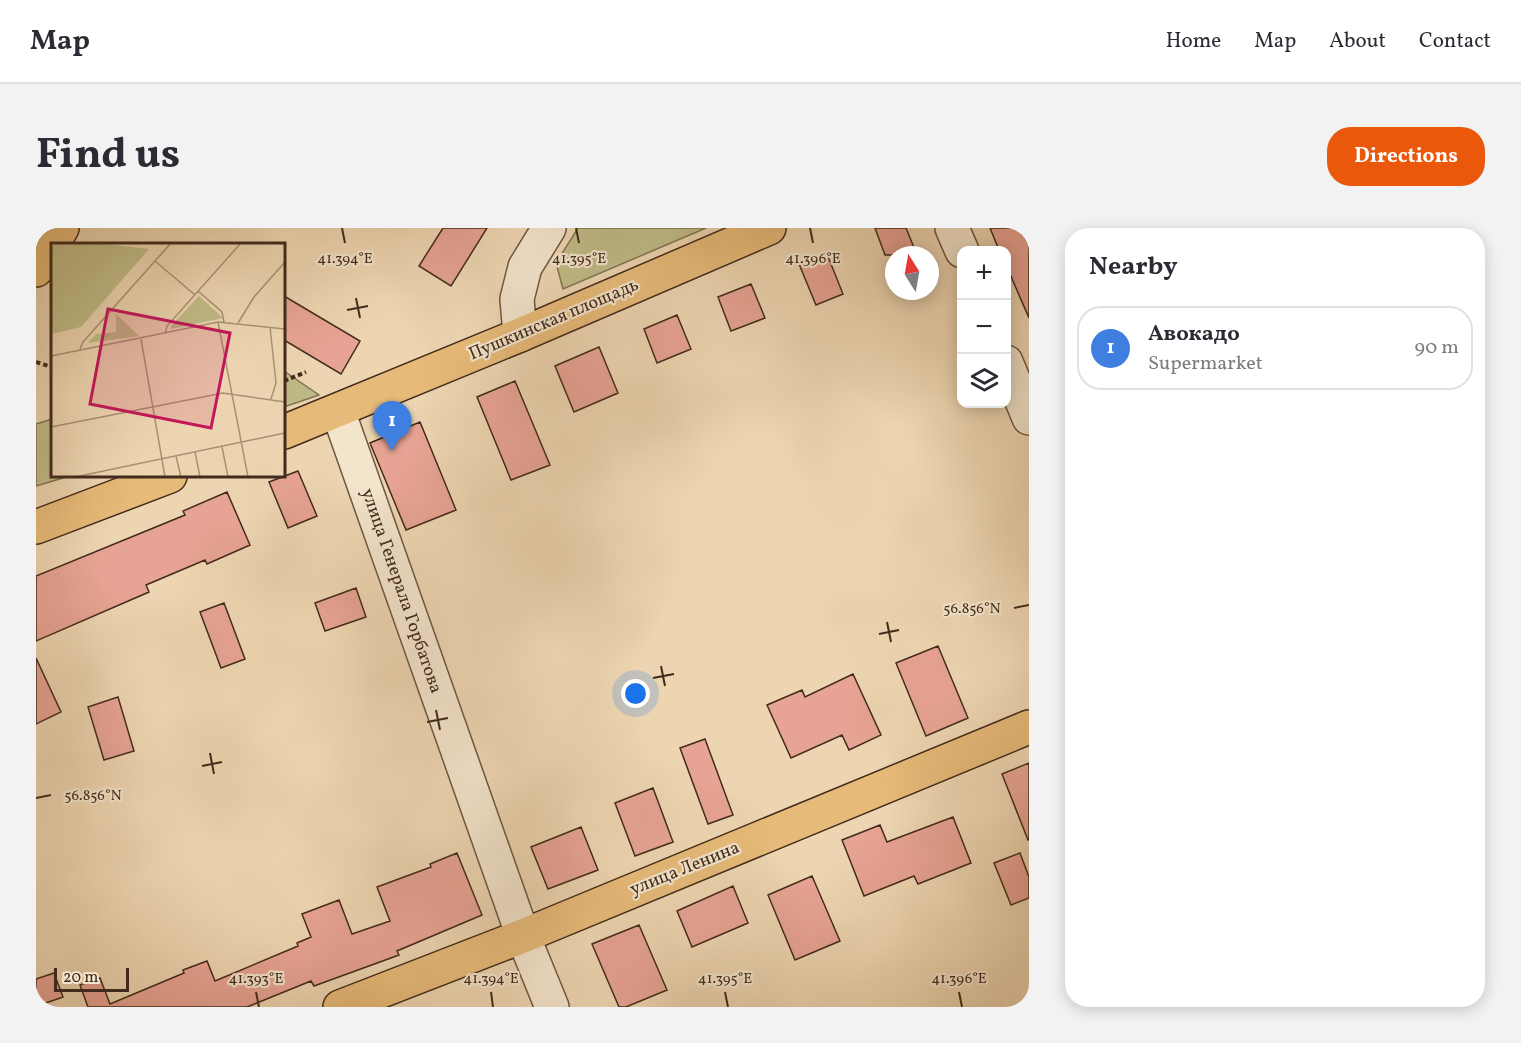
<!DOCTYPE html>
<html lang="en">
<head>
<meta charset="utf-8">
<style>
  :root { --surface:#fff; --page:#f2f2f3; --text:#2b2b33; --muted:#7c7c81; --line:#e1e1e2; --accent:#ea580c }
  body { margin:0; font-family:Vollkorn,serif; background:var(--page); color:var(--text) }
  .controls { position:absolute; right:18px; top:18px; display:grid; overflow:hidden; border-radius:12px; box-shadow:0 3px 15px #0003 }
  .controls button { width:54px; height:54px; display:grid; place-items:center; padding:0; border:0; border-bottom:2px solid var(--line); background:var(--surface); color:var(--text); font:30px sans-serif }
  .compass { position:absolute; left:849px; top:18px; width:54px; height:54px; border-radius:50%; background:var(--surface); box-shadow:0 3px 15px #0003; rotate:349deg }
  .scale { position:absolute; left:18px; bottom:15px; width:75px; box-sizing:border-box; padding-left:6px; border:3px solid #422b1c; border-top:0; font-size:16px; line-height:21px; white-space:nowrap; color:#422b1c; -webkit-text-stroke:4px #f3e4cc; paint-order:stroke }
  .you { position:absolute; left:600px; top:466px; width:21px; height:21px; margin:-15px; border:4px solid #fff; border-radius:50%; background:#1a73e8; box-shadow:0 0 0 9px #1a73e833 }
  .badge { display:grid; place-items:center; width:39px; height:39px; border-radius:50%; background:var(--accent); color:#fff; font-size:20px; font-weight:700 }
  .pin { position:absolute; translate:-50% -50px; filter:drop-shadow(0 2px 3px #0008) }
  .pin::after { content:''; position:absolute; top:32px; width:21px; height:18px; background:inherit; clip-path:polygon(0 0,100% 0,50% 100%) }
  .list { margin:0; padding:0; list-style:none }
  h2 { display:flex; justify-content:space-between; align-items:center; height:78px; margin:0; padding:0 24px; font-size:26px }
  h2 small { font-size:20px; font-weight:400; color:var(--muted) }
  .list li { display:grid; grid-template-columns:39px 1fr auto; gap:18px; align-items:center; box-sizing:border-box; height:84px; margin:0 12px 12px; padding:0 12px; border:2px solid var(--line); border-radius:24px }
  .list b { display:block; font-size:22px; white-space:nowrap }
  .list p { margin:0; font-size:20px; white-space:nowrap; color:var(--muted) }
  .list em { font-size:20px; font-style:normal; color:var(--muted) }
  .icon { flex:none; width:33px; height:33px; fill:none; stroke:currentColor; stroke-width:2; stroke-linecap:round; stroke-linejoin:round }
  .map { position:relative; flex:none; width:993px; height:779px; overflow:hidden; border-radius:24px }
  header { display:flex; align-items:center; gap:36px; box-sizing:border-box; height:84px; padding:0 30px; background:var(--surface); border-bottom:2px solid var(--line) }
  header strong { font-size:28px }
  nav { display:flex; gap:33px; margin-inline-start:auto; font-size:21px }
  .intro { display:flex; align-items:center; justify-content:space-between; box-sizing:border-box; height:144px; padding:0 36px }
  h1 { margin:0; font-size:42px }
  .button { padding:15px 27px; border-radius:24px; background:var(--accent); color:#fff; font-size:21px; font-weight:700 }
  main { display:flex; gap:36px; padding:0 36px }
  aside { flex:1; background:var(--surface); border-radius:24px; box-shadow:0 3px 15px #0003 }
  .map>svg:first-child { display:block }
  .green { fill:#c0bb87; stroke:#817352; stroke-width:1.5 }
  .building { fill:#e7a393; stroke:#422b1c; stroke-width:1.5 }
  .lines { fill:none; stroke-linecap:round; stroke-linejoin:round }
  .minor-casing { stroke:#6d5641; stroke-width:36 }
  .major-casing { stroke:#422b1c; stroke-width:36 }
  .path { stroke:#422b1c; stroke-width:4; stroke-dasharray:4.5 3; stroke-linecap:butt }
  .minor { stroke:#f3e4cc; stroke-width:33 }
  .major { stroke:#e6ba78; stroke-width:33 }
  .ticks { fill:none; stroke:#422b1c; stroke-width:2 }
  .labels { text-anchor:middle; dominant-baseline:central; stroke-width:4.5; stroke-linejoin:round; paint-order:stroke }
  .street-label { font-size:18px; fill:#422b1c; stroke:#f3e4cc }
  .inset-road { fill:none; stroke:#a99175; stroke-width:1.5 }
  .view { fill:#c2185b; fill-opacity:0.15; stroke:#c2185b; stroke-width:3 }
  .inset-edge { fill:none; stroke:#422b1c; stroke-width:3 }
  .ticks-label { font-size:15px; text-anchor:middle; fill:#422b1c; stroke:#f3e4cc; stroke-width:4.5; stroke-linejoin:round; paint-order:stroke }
</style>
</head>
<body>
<header>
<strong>Map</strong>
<nav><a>Home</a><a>Map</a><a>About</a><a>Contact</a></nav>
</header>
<div class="intro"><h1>Find us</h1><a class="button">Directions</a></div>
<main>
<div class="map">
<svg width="993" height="779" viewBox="0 0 993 779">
  <rect width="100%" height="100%" fill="#edd5b1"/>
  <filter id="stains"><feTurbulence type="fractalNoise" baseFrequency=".00333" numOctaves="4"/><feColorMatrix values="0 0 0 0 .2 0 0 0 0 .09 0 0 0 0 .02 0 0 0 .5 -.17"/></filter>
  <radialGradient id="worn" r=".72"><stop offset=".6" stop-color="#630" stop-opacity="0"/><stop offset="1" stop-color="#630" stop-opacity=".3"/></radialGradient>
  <path class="green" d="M 542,0 L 670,0 L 527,61 L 520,35 Z
    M 248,143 L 283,167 L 248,179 Z
    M 16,191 L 16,248 L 34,248 L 0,258 L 0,196 Z"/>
  <path class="building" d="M 407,0 L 451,0 L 415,58 L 383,38 Z
    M 839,0 L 870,0 L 881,27 L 849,27 Z
    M 954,0 L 993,0 L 993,90 L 970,37 L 970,22 L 963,22 Z
    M 791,26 L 807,66 L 780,77 L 763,36 Z
    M 715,56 L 729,90 L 695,103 L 682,69 Z
    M 248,68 L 324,113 L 305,146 L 248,112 Z
    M 641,87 L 655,121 L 621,135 L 608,101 Z
    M 563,119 L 582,165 L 538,184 L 519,138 Z
    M 479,153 L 514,237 L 475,252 L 441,169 Z
    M 384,194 L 420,282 L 370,302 L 334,215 Z
    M 262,243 L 281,288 L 252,300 L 233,254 Z
    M 191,264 L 214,317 L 171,336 L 169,332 L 110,357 L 113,364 L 0,413 L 0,348 L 149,287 L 147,283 Z
    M 320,360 L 330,389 L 289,403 L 279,375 Z
    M 188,375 L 209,431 L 185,440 L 164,384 Z
    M 902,418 L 932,490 L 890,508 L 860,435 Z
    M 0,430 L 25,484 L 0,496 Z
    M 817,446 L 845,507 L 813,522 L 806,507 L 755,530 L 731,477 L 766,462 L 769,469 Z
    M 82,469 L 98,523 L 68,532 L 52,479 Z
    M 669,511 L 697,587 L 672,596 L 644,520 Z
    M 993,535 L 993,612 L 992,612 L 966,546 Z
    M 617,560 L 637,614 L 599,628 L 579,575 Z
    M 917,589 L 935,635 L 882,656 L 878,648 L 828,668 L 806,612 L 844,597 L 851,614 Z
    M 545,599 L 562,642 L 512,661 L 495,619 Z
    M 421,625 L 446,687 L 361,723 L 363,727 L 278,758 L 275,753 L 211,779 L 52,779 L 44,757 L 64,750 L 74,776 L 148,745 L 147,742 L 171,733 L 179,753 L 262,718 L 261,715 L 275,709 L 266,686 L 303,672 L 316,706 L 354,693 L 341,659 L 395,639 L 394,636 Z
    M 984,625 L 993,649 L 993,670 L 975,677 L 958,635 Z
    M 776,648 L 804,713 L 759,732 L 732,667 Z
    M 697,658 L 712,695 L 656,719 L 641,683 Z
    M 603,697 L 631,762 L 590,779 L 583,779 L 556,716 Z
    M 18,745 L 27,769 L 4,777 L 0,765 L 0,751 Z"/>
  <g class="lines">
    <g class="minor-casing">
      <path id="minor" d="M 916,0 L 926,23
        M 484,107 L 481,71 L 489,39 L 513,0
        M 970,134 L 993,190
        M 302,183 L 487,708 L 516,779"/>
    </g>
    <g class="major-casing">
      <path id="major" d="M 0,42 L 26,0
        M 248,204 L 484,107 L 733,0
        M 0,299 L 134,248
        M 304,779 L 487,708 L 993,499"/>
    </g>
    <path class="path" d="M 0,134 L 16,139
      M 248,153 L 270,144"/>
    <use href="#minor" class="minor"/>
    <use href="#major" class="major"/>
  </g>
  <path class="ticks" d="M 306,0 L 309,15M 540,0 L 543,15M 774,0 L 777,15M 320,70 L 324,90M 311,82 L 332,78M 978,380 L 993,377M 851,394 L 855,414M 843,406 L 863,402M 625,438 L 629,458M 617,450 L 638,446M 400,482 L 404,502M 391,494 L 412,490M 174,525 L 178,546M 166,538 L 186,534M 0,570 L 15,567M 220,764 L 223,779M 455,764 L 457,779M 689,764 L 692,779M 923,764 L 926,779"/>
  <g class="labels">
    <g class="street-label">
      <text transform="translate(518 92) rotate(-23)">Пушкинская площадь</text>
      <text transform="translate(365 363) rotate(71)">улица Генерала Горбатова</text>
      <text transform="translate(649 641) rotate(-22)">улица Ленина</text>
    </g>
  </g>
  <g transform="translate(15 15)">
    <rect width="234" height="234" fill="#edd5b1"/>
    <path d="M 0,0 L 47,0 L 98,6 L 30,84 L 0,91 ZM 148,53 L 172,75 L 120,86 L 120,83 ZM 65,71 L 88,93 L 37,100 L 45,91 L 65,89 Z" fill="#c0bb87"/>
    <path class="inset-road" d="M 104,18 L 144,52M 147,48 L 171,69 L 173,79M 167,79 L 197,234M 187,80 L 203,54 L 234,19M 219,84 L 225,140 L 220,156M 114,91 L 116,83 L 190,0M 90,96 L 114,234M 29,106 L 32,99 L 120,0M 0,113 L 167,79 L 234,86M 0,184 L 172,150 L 234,159M 171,204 L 177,234M 144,209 L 149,234M 125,213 L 130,234M 24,234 L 234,190"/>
    <path class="view" d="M 57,66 L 179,90 L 160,185 L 39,161 Z"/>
    <rect width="234" height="234" class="inset-edge"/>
  </g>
  <g class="ticks-label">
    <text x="309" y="35">41.394°E</text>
    <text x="543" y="35">41.395°E</text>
    <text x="777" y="35">41.396°E</text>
    <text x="936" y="385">56.856°N</text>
    <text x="57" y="572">56.856°N</text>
    <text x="220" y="755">41.393°E</text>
    <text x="455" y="755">41.394°E</text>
    <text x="689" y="755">41.395°E</text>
    <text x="923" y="755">41.396°E</text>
  </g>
  <rect width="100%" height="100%" filter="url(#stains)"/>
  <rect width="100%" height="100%" fill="url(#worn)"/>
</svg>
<div class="controls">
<button>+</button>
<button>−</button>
<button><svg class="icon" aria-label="layers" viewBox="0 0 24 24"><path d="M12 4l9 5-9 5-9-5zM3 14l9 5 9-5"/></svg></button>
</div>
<svg class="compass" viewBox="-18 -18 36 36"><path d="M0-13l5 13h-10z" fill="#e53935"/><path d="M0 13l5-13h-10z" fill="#7c7c81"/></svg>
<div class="scale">20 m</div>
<div class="you"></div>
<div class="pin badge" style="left:356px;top:223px;background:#3f7fe0">1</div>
</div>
<aside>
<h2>Nearby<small></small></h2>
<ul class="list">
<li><span class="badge" style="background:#3f7fe0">1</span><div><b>Авокадо</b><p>Supermarket</p></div><em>90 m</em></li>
</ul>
</aside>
</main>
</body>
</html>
